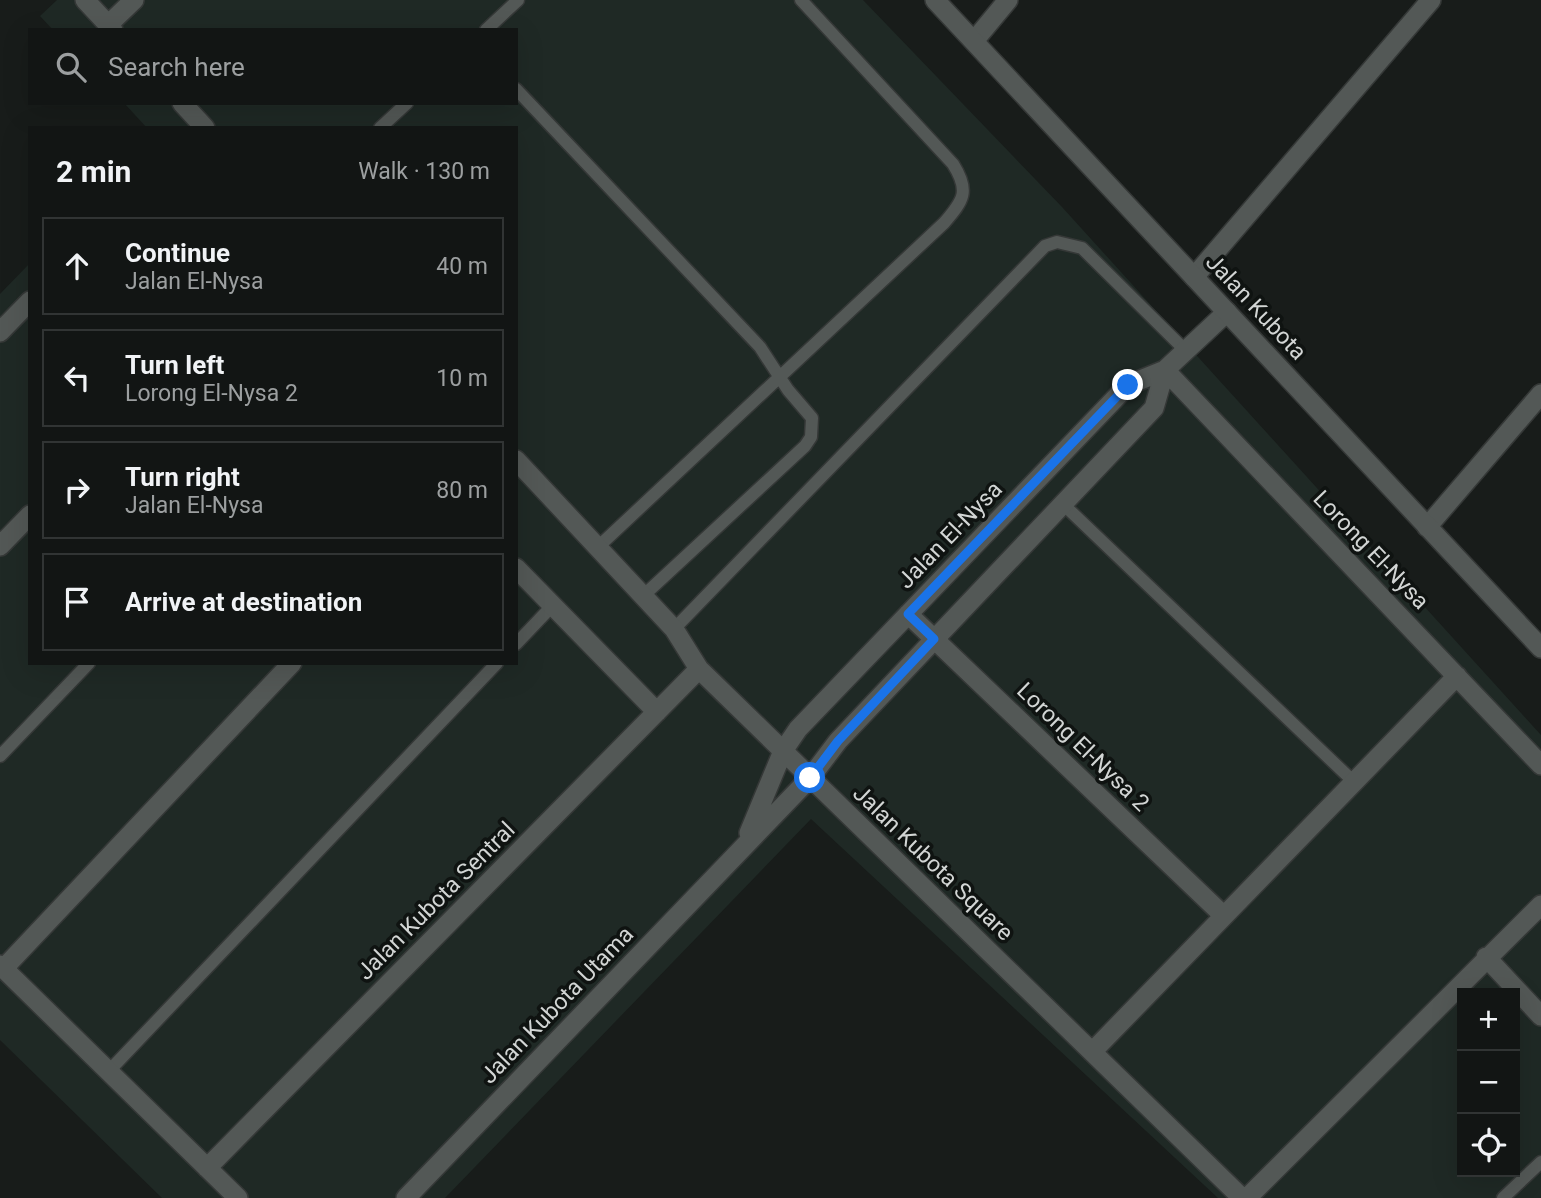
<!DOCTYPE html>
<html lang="en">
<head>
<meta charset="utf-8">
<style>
  :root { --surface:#121514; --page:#1f2222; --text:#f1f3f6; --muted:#9c9fa0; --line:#313434 }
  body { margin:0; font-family:Roboto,sans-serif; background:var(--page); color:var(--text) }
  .controls { position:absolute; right:21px; bottom:21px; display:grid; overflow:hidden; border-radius:0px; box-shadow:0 7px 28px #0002 }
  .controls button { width:63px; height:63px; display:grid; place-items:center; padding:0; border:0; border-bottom:2px solid var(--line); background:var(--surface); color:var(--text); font:35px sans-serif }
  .stop { position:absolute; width:21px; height:21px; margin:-16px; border:5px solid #1a73e8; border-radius:50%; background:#fff }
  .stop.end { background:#1a73e8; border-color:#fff; box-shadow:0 2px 7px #0008 }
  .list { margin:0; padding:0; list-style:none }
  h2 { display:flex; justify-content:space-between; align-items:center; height:91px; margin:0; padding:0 28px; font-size:30px }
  h2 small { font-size:23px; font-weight:400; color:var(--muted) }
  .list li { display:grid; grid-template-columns:46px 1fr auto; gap:21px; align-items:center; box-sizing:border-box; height:98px; margin:0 14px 14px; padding:0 14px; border:2px solid var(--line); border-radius:0px }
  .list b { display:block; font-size:26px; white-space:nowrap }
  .list p { margin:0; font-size:23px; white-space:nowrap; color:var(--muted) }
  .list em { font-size:23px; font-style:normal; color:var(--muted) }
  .icon { flex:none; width:38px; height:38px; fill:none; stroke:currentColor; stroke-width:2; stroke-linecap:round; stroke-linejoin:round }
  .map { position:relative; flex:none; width:1541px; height:1198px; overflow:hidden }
  .search { position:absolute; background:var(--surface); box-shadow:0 7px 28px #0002; left:28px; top:28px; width:490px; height:77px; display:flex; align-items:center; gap:18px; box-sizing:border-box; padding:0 24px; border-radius:0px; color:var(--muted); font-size:26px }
  .panel { position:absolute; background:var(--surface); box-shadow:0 7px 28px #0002; left:28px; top:126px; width:490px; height:539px; border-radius:0px }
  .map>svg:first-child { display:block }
  .built { fill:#1f2925; fill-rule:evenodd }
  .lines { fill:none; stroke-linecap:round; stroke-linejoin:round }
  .service-casing { stroke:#353837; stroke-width:15 }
  .minor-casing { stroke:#353837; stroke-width:22 }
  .tertiary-casing { stroke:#353837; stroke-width:22 }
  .service { stroke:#535856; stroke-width:12 }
  .minor { stroke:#535856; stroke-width:19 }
  .tertiary { stroke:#535856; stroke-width:19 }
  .route { stroke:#1a73e8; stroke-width:9 }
  .labels { text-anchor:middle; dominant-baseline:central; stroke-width:7; stroke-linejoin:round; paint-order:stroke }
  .street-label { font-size:23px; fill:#d2d5d4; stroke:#0f1311 }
</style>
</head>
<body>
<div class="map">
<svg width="1541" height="1198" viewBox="0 0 1541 1198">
  <rect width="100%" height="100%" fill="#181c1a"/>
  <path class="built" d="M 57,0 L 863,0 L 1062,207 L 1541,735 L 1541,1198 L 1218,1198 L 811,819 L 445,1198 L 162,1198 L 0,1040 L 0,294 L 30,263 L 30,663 L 516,663 L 516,128 L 147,128 L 124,103 L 516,103 L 516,30 L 53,30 L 40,16 ZM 1462,993 L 1515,993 L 1515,1172 L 1462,1172 Z"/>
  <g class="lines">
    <g class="service-casing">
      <path id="service" d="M 486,30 L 518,0
        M 516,89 L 760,347 L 788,390 L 812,418 L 811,437 L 805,446 L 643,596
        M 380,128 L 407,103
        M 1064,505 L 1354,782
        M 598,547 L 944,223 C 964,200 970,191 953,164 L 801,0
        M 674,629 L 1045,246 L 1057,242 L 1082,248 L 1186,351
        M 516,644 L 553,605
        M 0,756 L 89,663
        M 108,1072 L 497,663
        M 1503,1198 L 1541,1162"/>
    </g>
    <g class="minor-casing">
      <path id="minor" d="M 85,0 L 113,30
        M 108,25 L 134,0
        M 974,41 L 1008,0
        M 182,103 L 205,128
        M 1194,277 L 1431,0
        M 0,332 L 30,301
        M 1165,370 L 1541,765
        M 516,460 L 674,629 L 699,669 L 1242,1198
        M 1427,527 L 1541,394
        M 0,546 L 30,515
        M 516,568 L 657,712
        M 908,614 L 1224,916
        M 749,833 L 783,751 L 798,729 L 1128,385 L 1165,370 L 1227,312
        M 1486,957 L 1541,1016
        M 0,965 L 238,1198
        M 4,968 L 292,663
        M 1092,1052 L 1457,676
        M 207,1168 L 699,669
        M 406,1198 L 810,778 L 838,741 L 1154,408 L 1165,370
        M 1247,1198 L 1541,905"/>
    </g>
    <g class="tertiary-casing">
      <path id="tertiary" d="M 935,0 L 1541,648"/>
    </g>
    <use href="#service" class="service"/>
    <use href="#minor" class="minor"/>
    <use href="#tertiary" class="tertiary"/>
  </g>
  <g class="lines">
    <path class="route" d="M 810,778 L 838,741 L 934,639 L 908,614 L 1128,385"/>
  </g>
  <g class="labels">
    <g class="street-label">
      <text transform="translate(1256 307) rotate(47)">Jalan Kubota</text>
      <text transform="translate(950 535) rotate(-46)">Jalan El-Nysa</text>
      <text transform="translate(1371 550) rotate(46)">Lorong El-Nysa</text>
      <text transform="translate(1083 747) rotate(44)">Lorong El-Nysa 2</text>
      <text transform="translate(933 863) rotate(44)">Jalan Kubota Square</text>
      <text transform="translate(436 901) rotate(-45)">Jalan Kubota Sentral</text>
      <text transform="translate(557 1005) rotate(-46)">Jalan Kubota Utama</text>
    </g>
  </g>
</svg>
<div class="controls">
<button>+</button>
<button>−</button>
<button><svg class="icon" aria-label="locate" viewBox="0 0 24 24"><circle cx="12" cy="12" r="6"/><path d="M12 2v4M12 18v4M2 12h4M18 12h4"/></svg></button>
</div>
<div class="stop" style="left:810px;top:778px"></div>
<div class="stop end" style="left:1128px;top:385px"></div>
<div class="search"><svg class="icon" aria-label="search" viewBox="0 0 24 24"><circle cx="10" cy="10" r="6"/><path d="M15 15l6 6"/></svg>Search here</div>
<section class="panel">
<h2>2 min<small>Walk · 130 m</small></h2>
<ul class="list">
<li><svg class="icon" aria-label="ahead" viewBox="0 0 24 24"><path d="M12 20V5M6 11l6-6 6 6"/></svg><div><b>Continue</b><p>Jalan El-Nysa</p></div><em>40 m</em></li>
<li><svg class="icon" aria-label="left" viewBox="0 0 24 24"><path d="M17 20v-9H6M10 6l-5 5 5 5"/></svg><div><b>Turn left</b><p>Lorong El-Nysa 2</p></div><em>10 m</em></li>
<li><svg class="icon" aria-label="right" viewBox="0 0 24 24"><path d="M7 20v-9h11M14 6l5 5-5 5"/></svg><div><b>Turn right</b><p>Jalan El-Nysa</p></div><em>80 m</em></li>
<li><svg class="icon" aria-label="arrive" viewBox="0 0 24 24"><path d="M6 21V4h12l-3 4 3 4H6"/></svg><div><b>Arrive at destination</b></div></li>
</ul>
</section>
</div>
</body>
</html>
